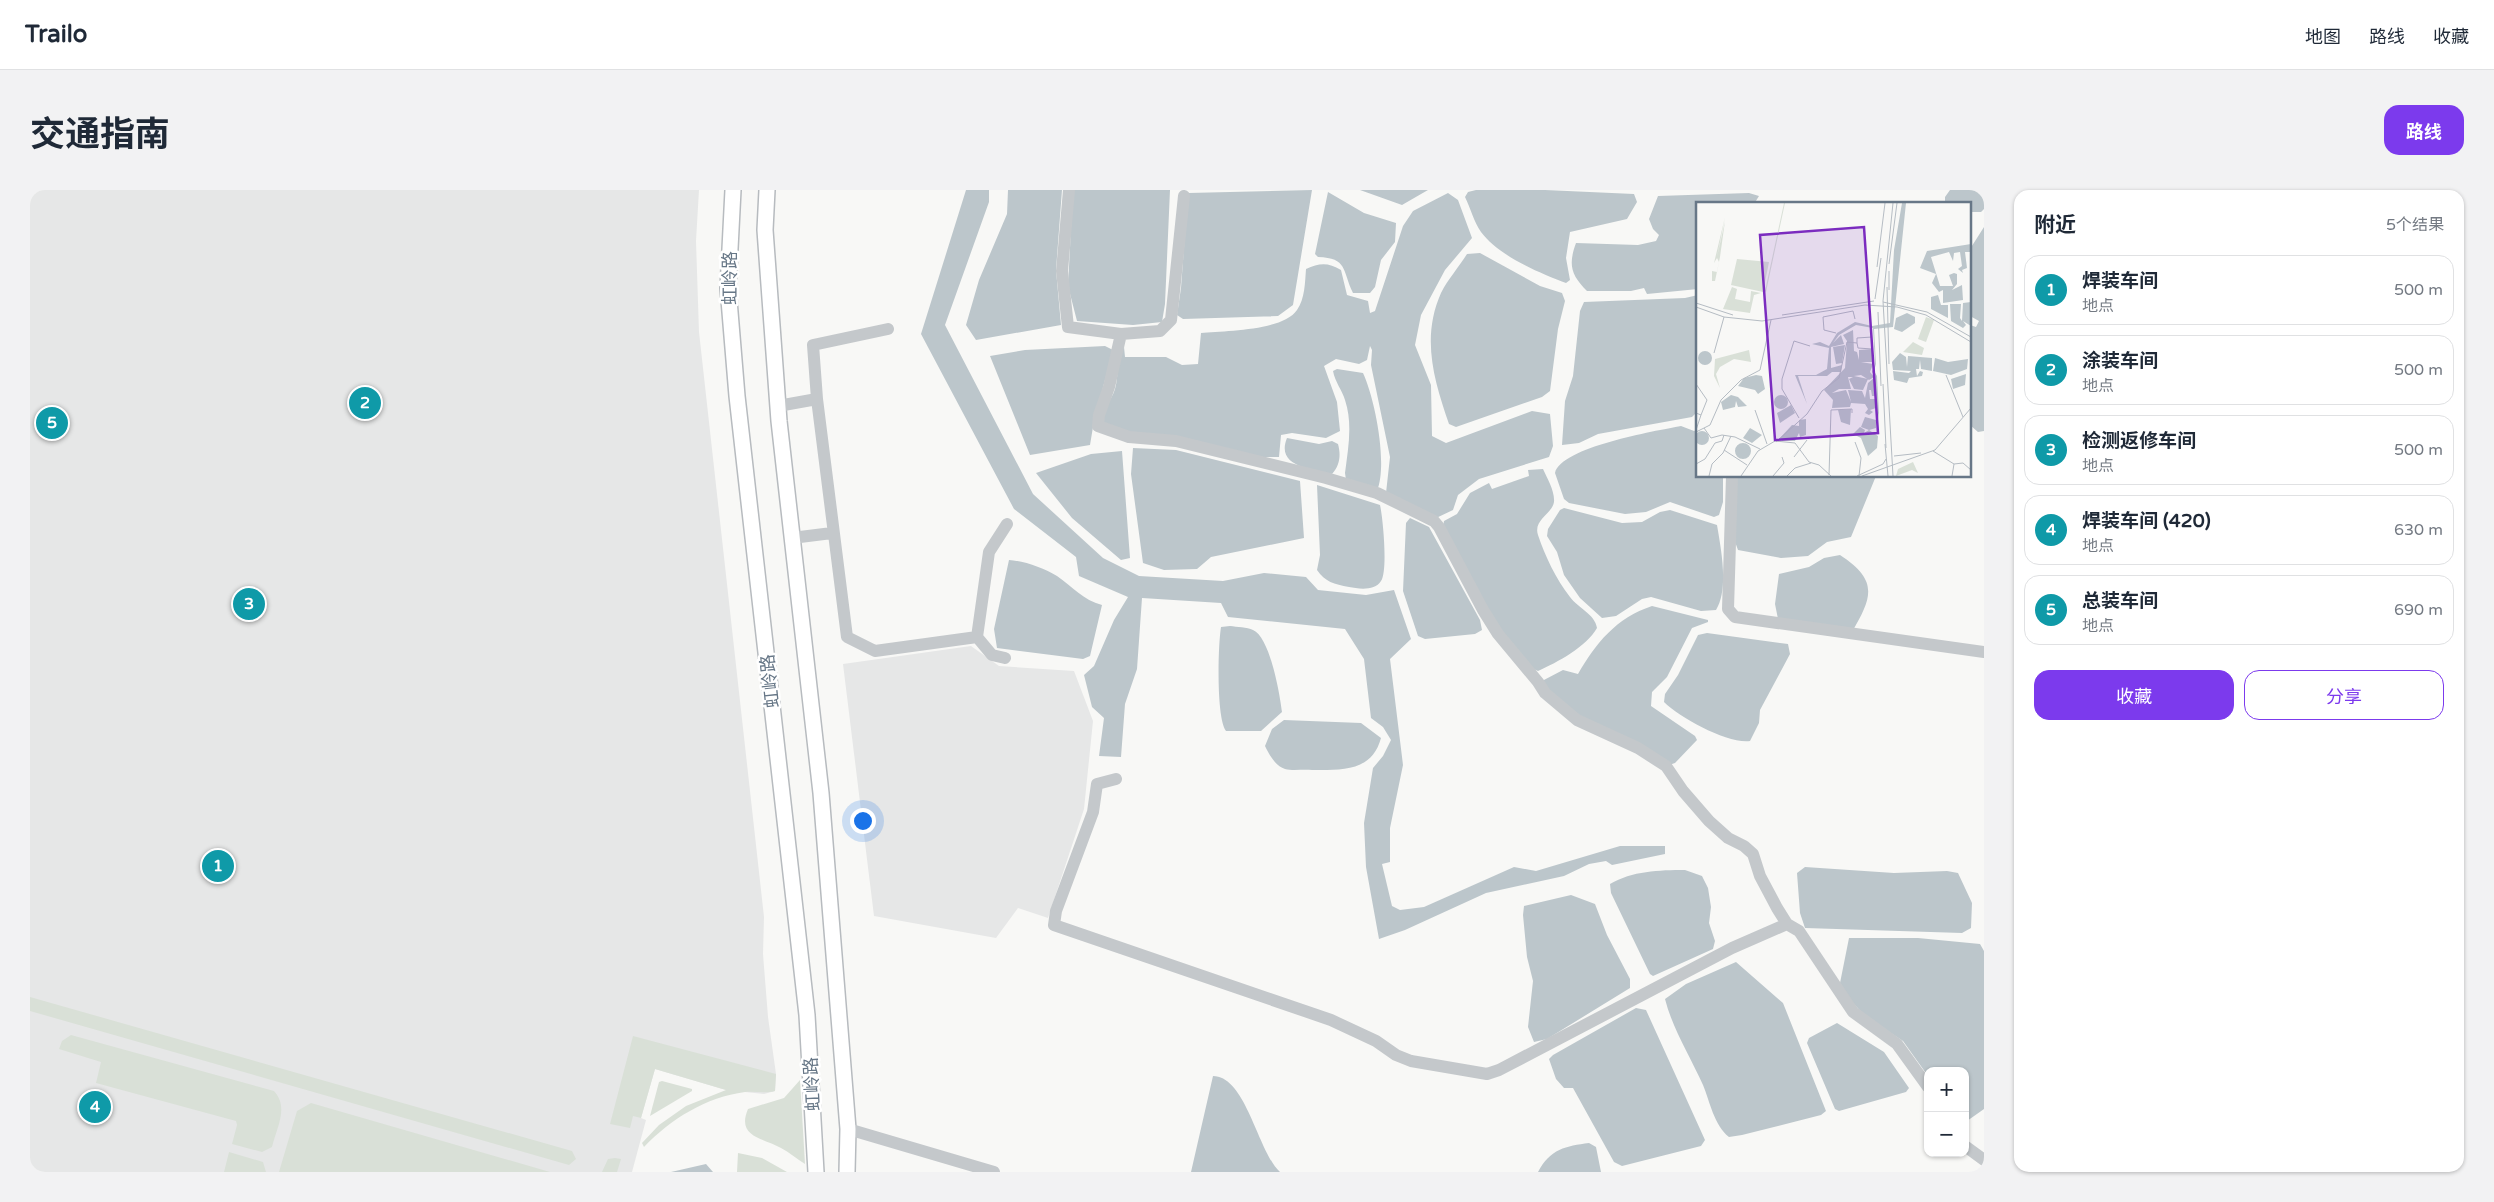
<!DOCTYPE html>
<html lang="zh">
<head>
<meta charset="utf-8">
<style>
  :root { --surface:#fff; --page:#f2f2f3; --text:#1f2937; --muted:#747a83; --line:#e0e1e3; --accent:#7c3aed }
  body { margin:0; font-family:"Varela Round","Noto Sans SC",sans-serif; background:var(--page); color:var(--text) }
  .controls { position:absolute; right:15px; bottom:15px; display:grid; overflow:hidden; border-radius:10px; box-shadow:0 1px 4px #0004 }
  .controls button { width:45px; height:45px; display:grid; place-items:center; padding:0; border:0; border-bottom:1px solid var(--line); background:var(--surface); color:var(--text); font:25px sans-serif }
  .you { position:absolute; left:832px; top:630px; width:18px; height:18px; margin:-12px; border:4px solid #fff; border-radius:50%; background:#1a73e8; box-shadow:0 0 0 8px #1a73e833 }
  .badge { display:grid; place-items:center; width:32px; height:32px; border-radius:50%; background:var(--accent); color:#fff; font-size:16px; font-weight:700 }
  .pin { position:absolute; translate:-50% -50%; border:2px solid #fff; box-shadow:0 1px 5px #0006 }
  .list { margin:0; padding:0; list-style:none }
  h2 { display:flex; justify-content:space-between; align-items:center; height:65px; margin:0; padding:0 20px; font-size:21px }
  h2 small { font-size:16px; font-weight:400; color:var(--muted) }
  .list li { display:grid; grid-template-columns:32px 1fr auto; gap:15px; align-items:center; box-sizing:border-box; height:70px; margin:0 10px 10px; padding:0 10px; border:1px solid var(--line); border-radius:15px }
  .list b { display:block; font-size:19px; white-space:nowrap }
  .list p { margin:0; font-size:16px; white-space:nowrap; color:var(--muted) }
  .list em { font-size:16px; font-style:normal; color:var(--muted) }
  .actions { display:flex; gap:10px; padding:15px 20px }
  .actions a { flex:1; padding:11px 0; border:1px solid var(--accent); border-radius:15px; text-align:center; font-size:18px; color:var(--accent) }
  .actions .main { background:var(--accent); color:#fff }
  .map { position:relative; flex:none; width:1954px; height:982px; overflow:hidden; border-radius:15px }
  header { display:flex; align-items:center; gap:30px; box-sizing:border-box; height:70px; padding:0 25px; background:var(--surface); border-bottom:1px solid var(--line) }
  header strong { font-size:24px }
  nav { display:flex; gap:28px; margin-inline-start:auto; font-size:18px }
  .intro { display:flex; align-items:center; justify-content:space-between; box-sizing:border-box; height:120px; padding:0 30px }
  h1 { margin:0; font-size:35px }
  .button { padding:12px 22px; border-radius:15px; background:var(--accent); color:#fff; font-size:18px; font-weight:700 }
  main { display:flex; gap:30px; padding:0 30px }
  aside { flex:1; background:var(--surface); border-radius:15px; box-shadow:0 1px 4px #0004 }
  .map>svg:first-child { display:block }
  .built { fill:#e6e7e7 }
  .green { fill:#d9e0d7 }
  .water { fill:#bcc6cb }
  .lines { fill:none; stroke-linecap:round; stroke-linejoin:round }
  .major-casing { stroke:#b7bbbf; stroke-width:18 }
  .minor { stroke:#c4c8cb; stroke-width:12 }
  .major { stroke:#fff; stroke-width:15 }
  .labels { text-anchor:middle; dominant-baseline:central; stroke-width:5; stroke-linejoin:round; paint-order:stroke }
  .street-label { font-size:18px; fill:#677787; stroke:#fff }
  .inset-road { fill:none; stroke:#b5bcc3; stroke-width:1 }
  .view { fill:#7b2cbf; fill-opacity:0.15; stroke:#7b2cbf; stroke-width:2.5 }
  .inset-edge { fill:none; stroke:#677787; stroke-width:2.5 }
</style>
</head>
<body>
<header>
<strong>Trailo</strong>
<nav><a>地图</a><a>路线</a><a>收藏</a></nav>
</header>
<div class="intro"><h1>交通指南</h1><a class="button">路线</a></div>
<main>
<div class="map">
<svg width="1954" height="982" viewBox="0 0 1954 982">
  <rect width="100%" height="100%" fill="#f8f8f6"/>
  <path class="built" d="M 0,0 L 669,0 L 666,51 L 669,142 L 734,727 L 733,764 L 738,827 L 746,884 L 745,901 L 734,904 L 696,900 L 625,879 L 611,928 L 616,930 L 602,982 L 0,982 Z
    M 941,456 L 969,476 L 1044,481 L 1063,531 L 1054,619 L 1018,728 L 988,718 L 966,748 L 844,726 L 813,474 Z"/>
  <path class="green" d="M 0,807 L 542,961 L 546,969 L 539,975 L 0,821 Z
    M 41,845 L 244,901 C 259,917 247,937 242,957 L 232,962 L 202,954 L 207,935 L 206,931 L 66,893 L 71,872 L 29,859 L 32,851 Z
    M 603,846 L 746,884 L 745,901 C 734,904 725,901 715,902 C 676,907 641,929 614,957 L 612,953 L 629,935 L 656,916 L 696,900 L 625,879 L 611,928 L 603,926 L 600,938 L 580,934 Z
    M 770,890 L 775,974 C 767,969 759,962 751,958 C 733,948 706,947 718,919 L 754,908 Z
    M 632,891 L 662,899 L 662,901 L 620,926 L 629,892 Z
    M 281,913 L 520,982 L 249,982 L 267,921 Z
    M 199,962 L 233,972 L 236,982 L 194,982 Z
    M 708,963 L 732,968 L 757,982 L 707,982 Z
    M 585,968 L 591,969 L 587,982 L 572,982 L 578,969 Z"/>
  <path class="water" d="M 936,0 L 959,0 L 959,12 L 915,135 L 1003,304 L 1073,368 L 1109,386 L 1193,391 L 1234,383 L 1276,387 L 1288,400 L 1336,405 L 1364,400 L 1381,449 L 1360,469 L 1373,575 L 1360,638 L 1360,672 L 1352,674 L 1362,716 L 1370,720 L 1394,717 L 1484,677 L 1506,681 L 1590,656 L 1635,656 L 1635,664 L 1582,675 L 1576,671 L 1559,674 L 1534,686 L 1456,703 L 1375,740 L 1349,749 L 1336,677 L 1334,633 L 1343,578 L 1353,566 L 1361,550 L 1353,537 L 1341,528 L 1334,469 L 1315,439 L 1198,427 L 1191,413 L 1112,408 L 1107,479 L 1095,514 L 1091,567 L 1069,566 L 1074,528 L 1062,517 L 1054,485 L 1064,476 L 1084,430 L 1098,407 L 1049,386 L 1046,367 L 984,319 L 891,144 Z
    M 978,0 L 1032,0 L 1026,80 L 1031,135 L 946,150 L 936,135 L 949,90 L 977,24 Z
    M 1043,0 L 1140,0 L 1135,114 L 1132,132 L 1103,135 L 1047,131 L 1038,96 Z
    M 1282,0 L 1263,115 L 1248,126 L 1153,129 L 1147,125 L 1151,98 L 1158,3 Z
    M 1330,0 L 1398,0 L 1372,15 Z
    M 1446,0 L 1515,0 L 1604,4 L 1607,12 L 1597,29 L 1540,42 L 1536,68 L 1540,90 L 1536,93 C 1509,83 1469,66 1451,42 C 1444,32 1440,17 1435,7 L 1438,2 Z
    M 1920,0 L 1949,0 L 1954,3 L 1954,19 L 1951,22 L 1940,22 L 1940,14 L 1915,14 L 1915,7 Z
    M 1298,2 L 1334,23 L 1366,33 L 1365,52 L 1351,70 L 1345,97 L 1340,103 L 1323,103 C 1312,80 1318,68 1288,67 L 1285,64 Z
    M 1418,3 L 1428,10 L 1442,48 L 1415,80 L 1391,125 L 1385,155 L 1401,195 L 1402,246 L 1416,253 L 1502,221 L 1520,224 L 1523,256 L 1519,267 L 1449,289 L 1428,305 L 1423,320 L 1404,329 L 1356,303 L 1360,267 L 1341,175 L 1342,160 L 1340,156 L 1337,170 L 1329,174 L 1306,169 L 1294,176 L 1307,212 L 1310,241 L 1296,248 L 1262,243 L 1251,245 L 1249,267 L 1233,267 L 1093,243 L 1073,235 C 1070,220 1081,212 1085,199 C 1089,185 1086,169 1094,157 L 1095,167 L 1136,167 L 1152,175 L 1168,174 L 1171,143 C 1194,141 1253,141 1267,120 C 1275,109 1275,92 1276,79 C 1289,73 1298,72 1311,80 L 1317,105 L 1338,111 L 1340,123 L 1345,121 L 1373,36 L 1383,21 Z
    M 1719,3 L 1729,6 L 1724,14 L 1668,14 L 1668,99 L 1617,104 L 1614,98 L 1601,101 L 1557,101 C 1541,85 1538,75 1546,53 L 1608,55 L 1626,51 L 1629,45 L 1623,39 L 1619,29 L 1628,6 Z
    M 1954,37 L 1954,241 L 1948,242 L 1940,235 L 1940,135 L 1946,137 L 1949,131 L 1940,126 L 1940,59 Z
    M 1450,63 L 1510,96 L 1532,103 L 1535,111 L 1528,139 L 1520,201 L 1512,207 L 1426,237 L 1419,234 C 1404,190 1391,148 1411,103 C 1418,89 1429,77 1437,64 Z
    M 1668,105 L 1666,223 L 1662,227 L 1568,244 L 1549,253 L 1532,255 L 1535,211 L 1543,186 L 1550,121 L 1554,112 L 1655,108 Z
    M 1075,156 L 1083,160 L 1064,231 L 1060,255 L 1000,265 L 960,166 L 995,160 Z
    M 1307,179 L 1333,183 C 1345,209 1358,274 1347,301 L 1316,290 L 1315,283 C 1318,259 1323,234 1315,210 C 1312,200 1305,192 1303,181 Z
    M 1651,236 L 1664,241 L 1668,240 L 1668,286 L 1693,286 L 1693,312 L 1689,325 L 1684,327 L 1640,312 L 1616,322 L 1595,324 L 1539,313 L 1534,309 L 1525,283 C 1531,257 1625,241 1651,236 Z
    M 1257,248 L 1289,254 L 1302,251 L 1308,254 C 1311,265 1310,275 1302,284 C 1283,279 1245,277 1257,248 Z
    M 1103,258 L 1146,260 L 1270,291 L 1274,348 L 1181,367 L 1167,379 L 1134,380 L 1113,373 L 1101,284 Z
    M 1092,261 L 1100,368 L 1091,370 L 1042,328 L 1006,283 L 1061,264 Z
    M 1513,279 C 1517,288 1525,301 1524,312 C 1522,324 1503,330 1508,345 C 1515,366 1526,389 1540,407 C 1548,418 1565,424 1567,438 C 1556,457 1528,472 1508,481 L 1497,476 L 1472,445 L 1413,337 L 1414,331 L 1427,324 L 1440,303 L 1459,293 L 1462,299 L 1499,286 L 1498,280 Z
    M 1706,286 L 1846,286 L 1821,347 L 1797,352 L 1778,366 L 1751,368 L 1708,360 L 1704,349 Z
    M 1287,295 L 1350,315 C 1353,328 1358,381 1351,391 C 1345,401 1329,399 1319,397 C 1304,394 1295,392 1287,380 L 1290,365 Z
    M 1534,318 L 1592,333 L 1612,332 L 1630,322 L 1640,320 L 1687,335 C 1691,359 1699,399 1686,420 L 1671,421 L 1621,407 L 1612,409 L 1586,426 L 1572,428 L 1550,408 L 1534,385 L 1527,362 L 1517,346 L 1518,339 L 1530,320 Z
    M 1380,328 L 1399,337 L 1450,430 L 1452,440 L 1445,444 L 1395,449 L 1388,446 L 1373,401 L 1376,333 Z
    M 1810,365 C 1848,390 1843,406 1822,442 L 1748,429 L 1745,414 L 1749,384 L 1779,377 L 1794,368 Z
    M 979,370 C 994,371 1014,378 1027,386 C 1043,397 1053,410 1072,415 L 1060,466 L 1053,469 L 967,458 L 964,439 Z
    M 1622,416 L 1678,430 L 1678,432 L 1662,438 L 1637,487 L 1622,502 L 1621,516 L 1665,546 L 1667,550 L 1645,573 L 1639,575 C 1608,558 1526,522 1512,491 L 1533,480 L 1548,484 C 1566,453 1586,428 1622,416 Z
    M 1200,436 C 1207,437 1217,437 1223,440 C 1240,447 1250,505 1252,522 L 1231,541 L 1196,541 C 1186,527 1188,455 1191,437 Z
    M 1677,443 L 1758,454 L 1760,464 L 1730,520 L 1729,533 L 1720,551 C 1698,554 1650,528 1634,512 L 1635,504 L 1648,485 L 1668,445 Z
    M 1254,530 L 1331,533 L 1351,548 C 1342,582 1311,580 1282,580 C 1273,579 1263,581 1255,579 C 1245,576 1239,564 1235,556 L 1242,539 Z
    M 1775,677 L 1864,683 L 1917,681 L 1928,683 L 1942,713 L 1941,738 L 1932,743 L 1775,738 L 1770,723 L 1767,683 Z
    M 1655,680 L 1672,686 L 1678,698 L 1681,717 L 1679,733 L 1685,751 L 1683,759 L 1623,786 L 1620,784 L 1581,703 L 1580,694 C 1602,681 1629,680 1655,680 Z
    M 1541,705 L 1565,714 L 1577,745 L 1600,789 L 1600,798 L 1517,849 L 1504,852 L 1498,837 L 1503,791 L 1497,767 L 1493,725 L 1494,716 Z
    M 1819,748 L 1888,748 L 1950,754 L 1954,761 L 1954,919 L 1937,931 L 1935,930 L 1935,881 L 1898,881 L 1898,886 L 1873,851 L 1835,826 L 1822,812 L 1810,793 Z
    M 1706,772 L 1753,813 L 1796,921 L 1791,925 L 1712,945 L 1699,947 C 1684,935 1680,912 1673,895 C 1660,866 1643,840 1635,809 L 1656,794 Z
    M 1606,818 L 1616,820 L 1675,950 L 1671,956 L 1592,976 L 1584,972 L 1543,898 L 1534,898 L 1526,889 L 1519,869 L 1523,865 Z
    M 1807,833 L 1854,862 L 1879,898 L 1876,902 L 1809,921 L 1805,919 L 1777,853 L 1779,848 Z
    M 1183,886 C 1216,886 1228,962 1250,982 L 1161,982 Z
    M 1559,953 L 1566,957 L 1571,982 L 1508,982 C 1520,959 1536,956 1559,953 Z
    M 676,974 L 683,982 L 641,982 Z"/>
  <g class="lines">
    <g class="major-casing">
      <path id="major" d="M 703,0 L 698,98 L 707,206 L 777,825 L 786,982
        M 737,0 L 735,40 L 749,231 L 791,603 L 818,939 L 817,982"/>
    </g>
    <path class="minor" d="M 1039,0 L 1032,81 L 1038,137 L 1091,144
      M 1154,6 L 1141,130 L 1130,141 L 1091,144 L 1079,197 L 1069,225 L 1068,236 L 1099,247 L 1146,251 L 1296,288 L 1347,303 L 1404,331 L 1409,337 L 1453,420 L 1468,444 L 1508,492 L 1515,503 L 1547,530 L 1608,558 L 1636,576 L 1653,601 L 1679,631 L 1698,648 L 1714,656 L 1723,664 L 1730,686 L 1747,718 L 1757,734 L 1769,741 L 1823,822 L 1867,854 L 1898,897
      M 858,139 L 783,155 L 787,209 L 817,447 L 845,461 L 947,447 L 959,362 L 977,334
      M 748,216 L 787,209
      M 1702,286 L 1698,419 L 1705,427 L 1954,462
      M 762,348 L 802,343
      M 947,447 L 962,465 L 975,468
      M 1086,589 L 1067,594 L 1063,622 L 1026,721 L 1024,735 L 1301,830 L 1346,851 L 1366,865 L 1381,871 L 1457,884 L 1469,880 L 1702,758 L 1757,734
      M 818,939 L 964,982
      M 1935,956 L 1954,970"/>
    <use href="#major" class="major"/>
  </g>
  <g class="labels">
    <g class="street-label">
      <text transform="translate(700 88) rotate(-90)">虹岭路</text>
      <text transform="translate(740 491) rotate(-96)">虹岭路</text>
      <text transform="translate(782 894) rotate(-93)">虹岭路</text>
    </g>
  </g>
  <g transform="translate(1666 12)">
    <rect width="275" height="275" fill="#f8f8f6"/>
    <path d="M 88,1 L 89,1 L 70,90 L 69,89 ZM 29,15 L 21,55 L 29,19 L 24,55 L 19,79 L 16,79 L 16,69 L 21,70 L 23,60 L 21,56 L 18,61 ZM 41,57 L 73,60 L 67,90 L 35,83 ZM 36,85 L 41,87 L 39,97 L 54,100 L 55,89 L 65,91 L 58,93 L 54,111 L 27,107 ZM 230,115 L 238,118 L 230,140 L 222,137 ZM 217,140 L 228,146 L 226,153 L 207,150 ZM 53,148 L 55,160 L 38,157 L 24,165 L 20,172 L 24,186 L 18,174 L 19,157 ZM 217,260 L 222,271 L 216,268 L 200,274 L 202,267 Z" fill="#d9e0d7"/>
    <path d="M 206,1 L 210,1 L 197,125 L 178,127 L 180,162 L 178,169 L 181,174 L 183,211 L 181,224 L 179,183 L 179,194 L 176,194 L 175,188 L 173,188 L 174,197 L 179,197 L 180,206 L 174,208 L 177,210 L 173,213 L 169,211 L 172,207 L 169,202 L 155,201 L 154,205 L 136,206 L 137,198 L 128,188 L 149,166 L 151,139 L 147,133 L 157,128 L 158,149 L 161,150 L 163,158 L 163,148 L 176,147 L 177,160 L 165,160 L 177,162 L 174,170 L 178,175 L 173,178 L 165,173 L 158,174 L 172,177 L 167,188 L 158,187 L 153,177 L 157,175 L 152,175 L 155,187 L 143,187 L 136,191 L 150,188 L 155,200 L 152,188 L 166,189 L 169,196 L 172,181 L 178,176 L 179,179 L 179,174 L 176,170 L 179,162 L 177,126 L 160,123 L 143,133 L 137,141 L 145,133 L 148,142 L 135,145 L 135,166 L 146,163 L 145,170 L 136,170 L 131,174 L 102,174 L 111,202 L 99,173 L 120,173 L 131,167 L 133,146 L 116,142 L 124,140 L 133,144 L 141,131 L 159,120 L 176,124 L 194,121 L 198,48 ZM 275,42 L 275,50 L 269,50 L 271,66 L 266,68 L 267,71 L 262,67 L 266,64 L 264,50 L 258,51 L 257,59 L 253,50 L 235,55 L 244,84 L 257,84 L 253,73 L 258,71 L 261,72 L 261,82 L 256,88 L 266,83 L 267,98 L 247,101 L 247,88 L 243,90 L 236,81 L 240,72 L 224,66 L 231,49 ZM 242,93 L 245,103 L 252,103 L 252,116 L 235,107 L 235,95 ZM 275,100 L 275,124 L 267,119 L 270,123 L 267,126 L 255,119 L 254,102 L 265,102 L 264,116 L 266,119 L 267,101 ZM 211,111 L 219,115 L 219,121 L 206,130 L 198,127 L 200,116 ZM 149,143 L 146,161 L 140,162 L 137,145 ZM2 156a7 7 0 1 1 14 0a7 7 0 1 1-14 0ZM 204,151 L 210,155 L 211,165 L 212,154 L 236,156 L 236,169 L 225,167 L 224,158 L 223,167 L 220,167 L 221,174 L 224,169 L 227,170 L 226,174 L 213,176 L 211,181 L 198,178 L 197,169 L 213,171 L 215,169 L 197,168 L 196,160 ZM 239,156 L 252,160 L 272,157 L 271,167 L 255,173 L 237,169 ZM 270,172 L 269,183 L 257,187 L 255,177 ZM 60,173 L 66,174 L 69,187 L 62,192 L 59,188 L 42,184 L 48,176 ZM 35,193 L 42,195 L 51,204 L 42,205 L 40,199 L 39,205 L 27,208 L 25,200 ZM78 200a7 7 0 1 1 14 0a7 7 0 1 1-14 0ZM 95,203 L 99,211 L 84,221 L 81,211 ZM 155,207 L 154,223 L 145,220 L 142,208 ZM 169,215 L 180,218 L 180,226 L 173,228 L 182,234 L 181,246 L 172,254 L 165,236 L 157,232 L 164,225 L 169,228 L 168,231 L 173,228 L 165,225 ZM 110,217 L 110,233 L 104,235 L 103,231 L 99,239 L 86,239 L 84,236 L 96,223 L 103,224 L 103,218 ZM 54,226 L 66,233 L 56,241 L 47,236 ZM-1 236a7 7 0 1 1 14 0a7 7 0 1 1-14 0ZM39 249a8 8 0 1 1 16 0a8 8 0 1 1-16 0Z" fill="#bcc6cb"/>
    <path class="inset-road" d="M 197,1 L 187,99 L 197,274M 193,62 L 201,1M 181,65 L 189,1M 191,85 L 193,162M 193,88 L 193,69M 179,97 L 185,56M 187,100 L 231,110 L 275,135M 0,101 L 37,113M 0,105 L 28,115 L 66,119 L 169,103 L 201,105 L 230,113 L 275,140M 182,110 L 185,184M 86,113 L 178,99M 140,131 L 128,128 L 127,115 L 157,109 L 159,117M 161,141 L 161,136 L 176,135M 18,151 L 28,115M 250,173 L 267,215M 0,182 L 11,198 L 5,213M 187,182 L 190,246M 59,208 L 71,242M 0,211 L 5,213 L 0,228M 103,216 L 86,187 L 86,177 L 98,139 L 114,144M 8,226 L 15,236 L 26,233 L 39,235 L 64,247M 0,230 L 14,223 L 25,198 L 45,178 L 64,168 L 75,118M 80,240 L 111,212 L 126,189 L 143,176 L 151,140 L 161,141 L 162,146 L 176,147M 159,240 L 165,256 L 163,274M 189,242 L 192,274M 28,248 L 51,263M 237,249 L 258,262M 198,254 L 225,251M 98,255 L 111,238M 0,262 L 9,257 L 19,241 L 26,239 L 28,233M 133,273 L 135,208 L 156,207 L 156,211M 13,274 L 16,262 L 27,251 L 35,234M 45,274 L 62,249 L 79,239 L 99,241 L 113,260 L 123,263 L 135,274M 77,274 L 88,261 L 86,255M 91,274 L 99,266 L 115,261M 161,274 L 187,262 L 190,257M 166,274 L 239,248 L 275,206M 256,274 L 258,262 L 267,261 L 275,268"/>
    <path class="view" d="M 168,25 L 182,231 L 79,238 L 64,33 Z"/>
    <rect width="275" height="275" class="inset-edge"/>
  </g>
</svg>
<div class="controls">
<button>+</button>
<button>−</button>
</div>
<div class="you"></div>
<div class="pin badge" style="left:188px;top:676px;background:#0f9aa8">1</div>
<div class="pin badge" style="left:335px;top:213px;background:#0f9aa8">2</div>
<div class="pin badge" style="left:219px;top:414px;background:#0f9aa8">3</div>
<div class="pin badge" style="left:65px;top:917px;background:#0f9aa8">4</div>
<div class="pin badge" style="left:22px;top:233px;background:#0f9aa8">5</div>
</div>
<aside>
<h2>附近<small>5个结果</small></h2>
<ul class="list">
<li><span class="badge" style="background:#0f9aa8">1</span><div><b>焊装车间</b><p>地点</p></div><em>500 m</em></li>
<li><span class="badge" style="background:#0f9aa8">2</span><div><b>涂装车间</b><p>地点</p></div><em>500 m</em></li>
<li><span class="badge" style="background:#0f9aa8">3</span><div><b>检测返修车间</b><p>地点</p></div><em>500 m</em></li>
<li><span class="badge" style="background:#0f9aa8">4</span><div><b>焊装车间 (420)</b><p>地点</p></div><em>630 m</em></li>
<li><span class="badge" style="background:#0f9aa8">5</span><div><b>总装车间</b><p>地点</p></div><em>690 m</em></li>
</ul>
<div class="actions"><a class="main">收藏</a><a>分享</a></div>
</aside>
</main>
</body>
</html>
